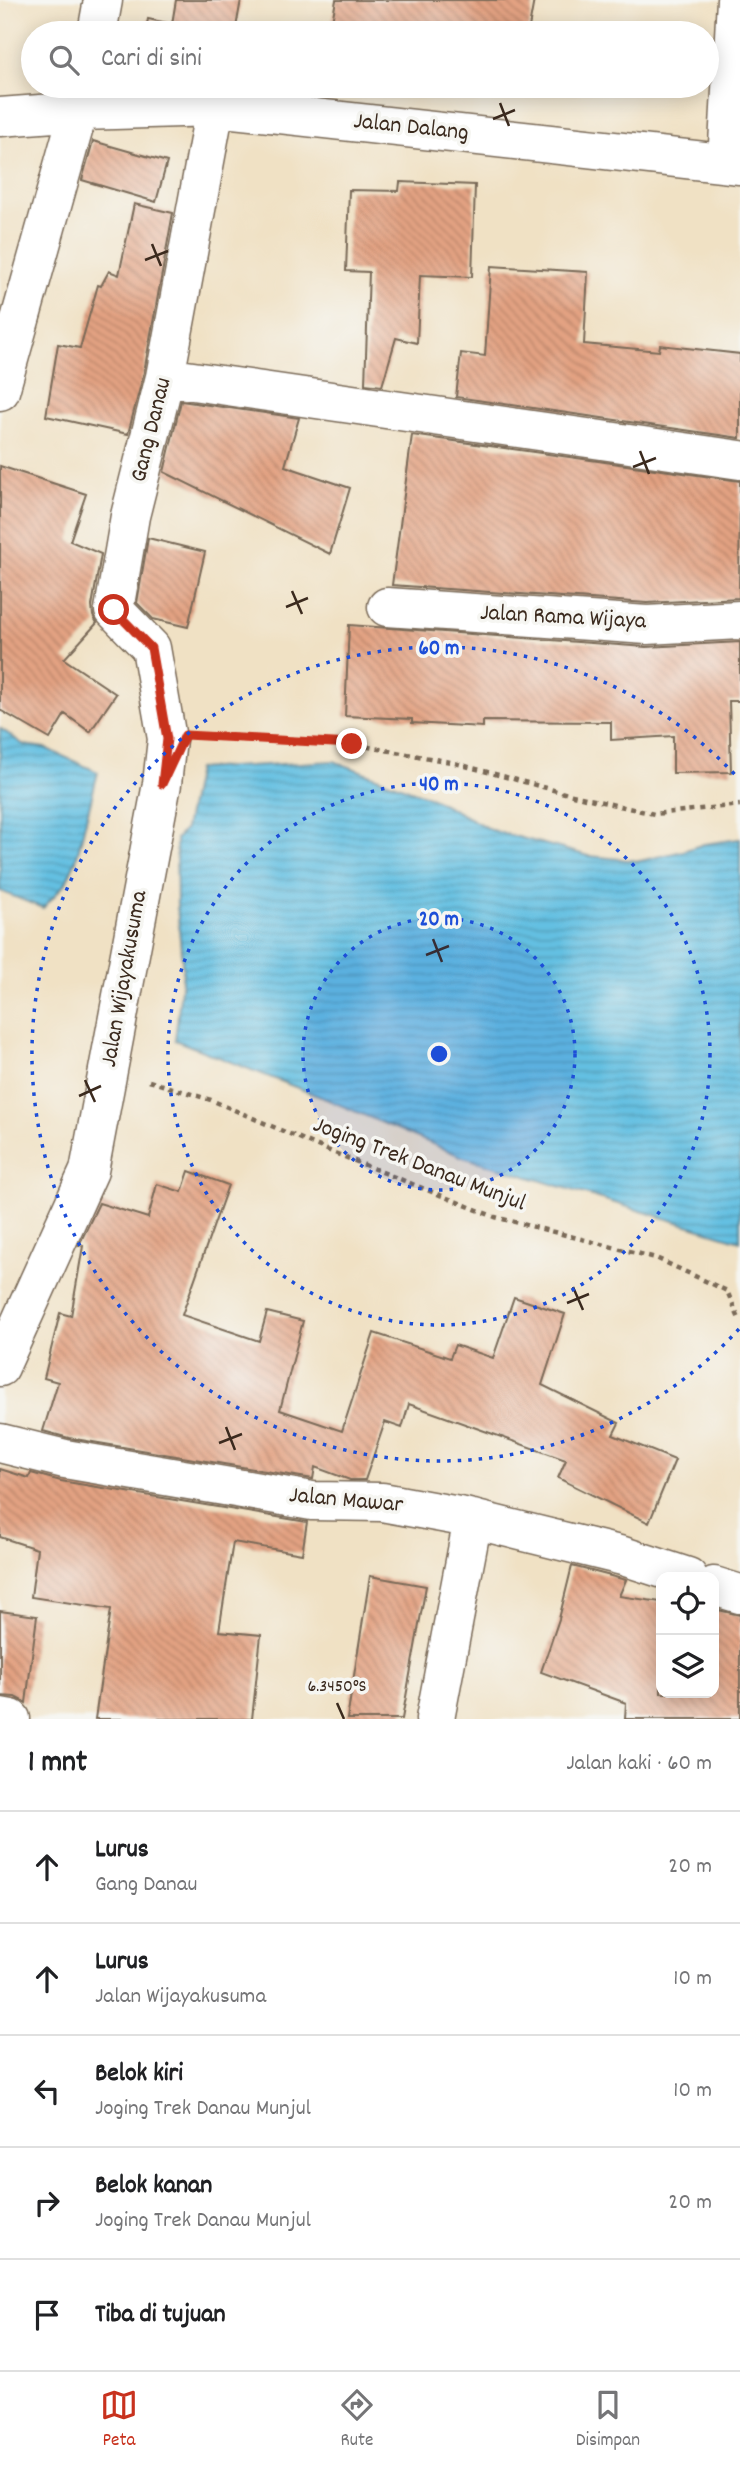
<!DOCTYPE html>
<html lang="id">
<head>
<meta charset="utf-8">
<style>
  :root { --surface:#fff; --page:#f2f2f2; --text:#202124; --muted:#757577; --line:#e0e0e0; --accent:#c8321e }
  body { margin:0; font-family:Dekko,sans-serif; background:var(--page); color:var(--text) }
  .controls { position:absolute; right:21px; bottom:21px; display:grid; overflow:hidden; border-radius:14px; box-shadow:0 4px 18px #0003 }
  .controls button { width:63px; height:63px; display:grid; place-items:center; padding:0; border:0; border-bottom:2px solid var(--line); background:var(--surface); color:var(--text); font:35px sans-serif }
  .stop { position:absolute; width:21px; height:21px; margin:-16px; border:5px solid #c8321e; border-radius:50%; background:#fff }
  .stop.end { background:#c8321e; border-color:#fff; box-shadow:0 2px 7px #0008 }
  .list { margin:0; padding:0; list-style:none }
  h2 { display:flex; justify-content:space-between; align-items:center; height:91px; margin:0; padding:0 28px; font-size:30px }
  h2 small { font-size:23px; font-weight:400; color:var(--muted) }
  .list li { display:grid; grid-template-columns:46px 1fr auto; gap:21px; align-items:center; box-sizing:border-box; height:112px; padding:0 28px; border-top:2px solid var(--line) }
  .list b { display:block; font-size:26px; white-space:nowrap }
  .list p { margin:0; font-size:23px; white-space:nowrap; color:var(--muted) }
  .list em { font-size:23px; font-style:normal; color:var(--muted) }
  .icon { flex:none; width:38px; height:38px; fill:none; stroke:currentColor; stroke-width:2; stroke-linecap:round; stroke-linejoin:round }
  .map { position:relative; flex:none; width:740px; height:1719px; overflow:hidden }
  .search { position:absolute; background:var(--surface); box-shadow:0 4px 18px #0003; left:21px; right:21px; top:21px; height:77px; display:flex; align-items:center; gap:18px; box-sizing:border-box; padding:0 24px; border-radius:38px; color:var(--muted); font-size:26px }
  .sheet { height:651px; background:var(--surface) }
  nav { display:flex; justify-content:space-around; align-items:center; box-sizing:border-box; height:98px; border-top:2px solid var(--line); background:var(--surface); font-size:19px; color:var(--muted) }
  nav a { display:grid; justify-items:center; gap:4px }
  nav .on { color:var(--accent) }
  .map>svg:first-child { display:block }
  .water { fill:url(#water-rules); stroke:#507580; stroke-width:2 }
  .building { fill:url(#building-back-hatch) }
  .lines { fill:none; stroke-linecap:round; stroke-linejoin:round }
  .minor-casing { stroke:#7a6a58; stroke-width:41 }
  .path { stroke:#7a6a58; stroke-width:4.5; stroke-dasharray:5 5; stroke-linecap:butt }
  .minor { stroke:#fff; stroke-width:38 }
  .route { stroke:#c8321e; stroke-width:9 }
  .ticks { fill:none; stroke:#3b2a1e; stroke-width:2.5 }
  .ring { fill:none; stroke:#1d4ed8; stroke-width:3.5; stroke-dasharray:3.5 7 }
  .labels { text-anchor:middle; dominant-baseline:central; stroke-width:7; stroke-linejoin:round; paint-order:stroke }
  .street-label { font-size:24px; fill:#3b2a1e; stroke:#f6f6f2 }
  .ticks-label { font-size:18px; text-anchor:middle; fill:#3b2a1e; stroke:#f6f6f2; stroke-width:7; stroke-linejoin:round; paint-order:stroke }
  .centre { fill:#1d4ed8; stroke:#f6f6f2; stroke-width:3.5 }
  .ring-label { font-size:21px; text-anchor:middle; font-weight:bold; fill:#1d4ed8; stroke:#f6f6f2; stroke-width:7; stroke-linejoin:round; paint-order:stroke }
</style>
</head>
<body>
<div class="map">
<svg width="740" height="1719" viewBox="0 0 740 1719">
  <defs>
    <pattern id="water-rules" width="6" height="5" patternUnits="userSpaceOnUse" patternTransform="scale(1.75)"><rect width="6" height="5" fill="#64c0e2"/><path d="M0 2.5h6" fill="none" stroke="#549cb7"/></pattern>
    <pattern id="building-back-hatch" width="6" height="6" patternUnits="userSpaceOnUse" patternTransform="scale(1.75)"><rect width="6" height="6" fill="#e3a282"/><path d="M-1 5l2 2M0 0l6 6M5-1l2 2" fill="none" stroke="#b9846a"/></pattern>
  </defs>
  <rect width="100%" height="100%" fill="#f6f6f2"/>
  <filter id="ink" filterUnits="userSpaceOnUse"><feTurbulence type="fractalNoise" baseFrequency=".0143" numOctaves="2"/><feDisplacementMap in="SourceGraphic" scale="14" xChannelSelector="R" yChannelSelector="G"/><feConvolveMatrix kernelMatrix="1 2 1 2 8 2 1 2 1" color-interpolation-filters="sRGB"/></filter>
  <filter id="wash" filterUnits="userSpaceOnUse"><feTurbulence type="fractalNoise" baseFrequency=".00686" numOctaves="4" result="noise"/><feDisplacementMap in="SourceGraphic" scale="28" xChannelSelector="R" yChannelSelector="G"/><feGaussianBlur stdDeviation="1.57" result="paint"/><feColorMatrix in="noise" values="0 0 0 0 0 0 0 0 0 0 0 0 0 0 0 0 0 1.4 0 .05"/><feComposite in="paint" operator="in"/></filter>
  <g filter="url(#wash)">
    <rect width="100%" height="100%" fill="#f0e1c4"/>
    <path class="water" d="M 0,728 L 24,745 L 45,748 L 98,772 L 76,860 L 66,883 L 43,908 L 0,891 Z
      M 334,761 L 432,798 L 491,830 L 589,856 L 640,861 L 683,851 L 704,844 L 740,839 L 740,1241 L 463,1157 L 326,1099 L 175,1040 L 183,971 L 177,907 L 176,839 L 185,829 L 197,769 Z"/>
    <g id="blocks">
      <path class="building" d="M 176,0 L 241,0 L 235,33 L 145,33 L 148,19 L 172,24 Z
        M 336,0 L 534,0 L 528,33 L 330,33 Z
        M 93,141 L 167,162 L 156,202 L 82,180 Z
        M 400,182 L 475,185 L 472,277 L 420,275 L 417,343 L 396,338 L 382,386 L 365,384 L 369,272 L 346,271 L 349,190 L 399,191 Z
        M 134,204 L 173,213 L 144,372 L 128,434 L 46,416 L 58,344 L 80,348 L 98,285 L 101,286 L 109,271 L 119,275 Z
        M 491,266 L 588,272 L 584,344 L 659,351 L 660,345 L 740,354 L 740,438 L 456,397 L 461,353 L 485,356 Z
        M 181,401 L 299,418 L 285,466 L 350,488 L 330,554 L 164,472 Z
        M 412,435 L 740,481 L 739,598 L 647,603 L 392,585 Z
        M 0,466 L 86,494 L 70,541 L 101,554 L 92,606 L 93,616 L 97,623 L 64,659 L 116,694 L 90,732 L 65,714 L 50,739 L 0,710 Z
        M 148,538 L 205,552 L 188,627 L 153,619 L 137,603 Z
        M 349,625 L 646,647 L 740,642 L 740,701 L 729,701 L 731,772 L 673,773 L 673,736 L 611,740 L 611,722 L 483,721 L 483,727 L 412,723 L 412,719 L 345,716 Z
        M 189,1171 L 228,1185 L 182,1315 L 259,1341 L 267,1312 L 303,1321 L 280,1410 L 342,1431 L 374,1333 L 450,1358 L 455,1345 L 493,1358 L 514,1297 L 565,1314 L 542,1385 L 619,1423 L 613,1435 L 675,1460 L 649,1523 L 558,1478 L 566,1460 L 409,1404 L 402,1428 L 385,1422 L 365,1480 L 350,1480 L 315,1467 L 313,1479 L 69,1438 L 43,1431 L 58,1382 L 44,1378 L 60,1313 L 71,1316 L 83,1246 L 79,1245 L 99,1203 L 148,1218 L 157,1184 L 182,1192 Z
        M 0,1469 L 29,1478 L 31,1473 L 61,1481 L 307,1522 L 302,1554 L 233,1542 L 219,1631 L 261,1635 L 252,1719 L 95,1719 L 111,1609 L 31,1597 L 37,1549 L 0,1537 Z
        M 572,1566 L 626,1580 L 619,1596 L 661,1602 L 661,1693 L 714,1693 L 714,1609 L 740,1615 L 740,1719 L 625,1719 L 626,1703 L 541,1672 L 559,1619 Z
        M 370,1576 L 426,1586 L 402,1719 L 347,1719 Z
        M 0,1611 L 37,1616 L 26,1703 L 15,1697 L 0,1696 Z"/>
    </g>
  </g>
  <g filter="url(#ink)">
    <use href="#blocks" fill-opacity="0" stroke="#7a6a58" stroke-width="2"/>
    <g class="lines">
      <g class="minor-casing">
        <path id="minor" d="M 97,33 L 103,0
          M 0,117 L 81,111 L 215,107 L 740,165
          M 727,163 L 736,0
          M 165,377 L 740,460
          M 0,391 L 85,88
          M 387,607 L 647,625 L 740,620
          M 0,1367 L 89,1171 L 162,784 L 167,739 L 151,648 L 114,610 L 130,516 L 165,377 L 215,107
          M 0,1443 L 65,1459 L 312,1501 L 382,1502 L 464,1517 L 623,1556 L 688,1577
          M 714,1586 L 740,1594
          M 0,1717 L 11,1719
          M 435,1719 L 473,1519"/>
      </g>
      <path class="path" d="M 207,736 L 352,744 L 451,762 L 568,794 L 654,814 L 740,805
        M 149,1081 L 211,1100 L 327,1150 L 495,1217 L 656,1258 L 727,1291 L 740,1321"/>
      <use href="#minor" class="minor"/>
    </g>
  </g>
  <g class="lines" filter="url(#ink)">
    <path class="route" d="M 114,610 L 151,648 L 167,739 L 162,784 L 185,735 L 352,744"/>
  </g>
  <path class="ticks" d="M 500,103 L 509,126M 493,119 L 515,110M 152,244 L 161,266M 145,260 L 168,251M 640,451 L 649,474M 633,467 L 656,458M 292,591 L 302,614M 286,607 L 308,598M 433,939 L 442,962M 426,955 L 449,946M 85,1080 L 95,1102M 79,1096 L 101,1086M 573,1287 L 583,1310M 567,1303 L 589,1294M 226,1427 L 235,1450M 219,1443 L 242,1434M 337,1703 L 344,1719"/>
  <circle cx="439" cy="1054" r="136" fill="#1d4ed8" fill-opacity=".12"/>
  <g class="ring">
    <circle cx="439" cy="1054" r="136"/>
    <circle cx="439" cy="1054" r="271"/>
    <path d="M739 1329A407 407 0 1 1 739 779"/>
  </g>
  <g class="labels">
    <g class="street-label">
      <text transform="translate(411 128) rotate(6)">Jalan Dalang</text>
      <text transform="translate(152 430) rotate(-76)">Gang Danau</text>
      <text transform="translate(563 618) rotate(3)">Jalan Rama Wijaya</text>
      <text transform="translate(125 979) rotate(-80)">Jalan Wijayakusuma</text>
      <text transform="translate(419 1165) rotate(21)">Joging Trek Danau Munjul</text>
      <text transform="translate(346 1501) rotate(5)">Jalan Mawar</text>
    </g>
  </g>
  <g class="ticks-label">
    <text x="337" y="1691">6.3450°S</text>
  </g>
  <circle cx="439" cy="1054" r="10" class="centre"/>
  <g class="ring-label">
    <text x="439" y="654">60 m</text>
    <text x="439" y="790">40 m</text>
    <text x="439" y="925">20 m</text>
  </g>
</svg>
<div class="controls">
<button><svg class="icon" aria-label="locate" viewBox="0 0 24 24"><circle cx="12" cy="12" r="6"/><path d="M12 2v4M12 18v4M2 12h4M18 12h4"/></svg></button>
<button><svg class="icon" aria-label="layers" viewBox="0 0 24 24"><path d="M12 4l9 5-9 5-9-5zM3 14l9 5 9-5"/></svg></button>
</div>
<div class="stop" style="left:114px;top:610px"></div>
<div class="stop end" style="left:352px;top:744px"></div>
<div class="search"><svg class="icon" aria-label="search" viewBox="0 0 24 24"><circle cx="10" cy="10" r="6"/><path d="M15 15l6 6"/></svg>Cari di sini</div>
</div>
<section class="sheet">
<h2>1 mnt<small>Jalan kaki · 60 m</small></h2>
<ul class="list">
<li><svg class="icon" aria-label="ahead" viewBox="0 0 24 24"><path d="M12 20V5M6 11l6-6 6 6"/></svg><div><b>Lurus</b><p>Gang Danau</p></div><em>20 m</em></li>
<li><svg class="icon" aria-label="ahead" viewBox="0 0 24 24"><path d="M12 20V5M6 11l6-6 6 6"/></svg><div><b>Lurus</b><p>Jalan Wijayakusuma</p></div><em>10 m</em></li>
<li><svg class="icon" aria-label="left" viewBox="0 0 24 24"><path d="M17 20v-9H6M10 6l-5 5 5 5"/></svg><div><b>Belok kiri</b><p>Joging Trek Danau Munjul</p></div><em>10 m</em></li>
<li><svg class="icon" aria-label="right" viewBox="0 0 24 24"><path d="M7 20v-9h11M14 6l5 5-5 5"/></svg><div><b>Belok kanan</b><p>Joging Trek Danau Munjul</p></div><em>20 m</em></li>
<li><svg class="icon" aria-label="arrive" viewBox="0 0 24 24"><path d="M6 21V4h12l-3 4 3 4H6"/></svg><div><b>Tiba di tujuan</b></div></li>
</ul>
</section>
<nav>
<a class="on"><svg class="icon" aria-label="map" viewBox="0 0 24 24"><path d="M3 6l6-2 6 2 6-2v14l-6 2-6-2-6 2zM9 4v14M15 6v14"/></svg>Peta</a>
<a><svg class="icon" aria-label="directions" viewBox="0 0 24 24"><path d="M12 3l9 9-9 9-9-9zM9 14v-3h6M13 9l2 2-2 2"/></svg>Rute</a>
<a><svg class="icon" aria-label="saved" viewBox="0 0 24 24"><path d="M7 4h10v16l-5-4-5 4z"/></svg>Disimpan</a>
</nav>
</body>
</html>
